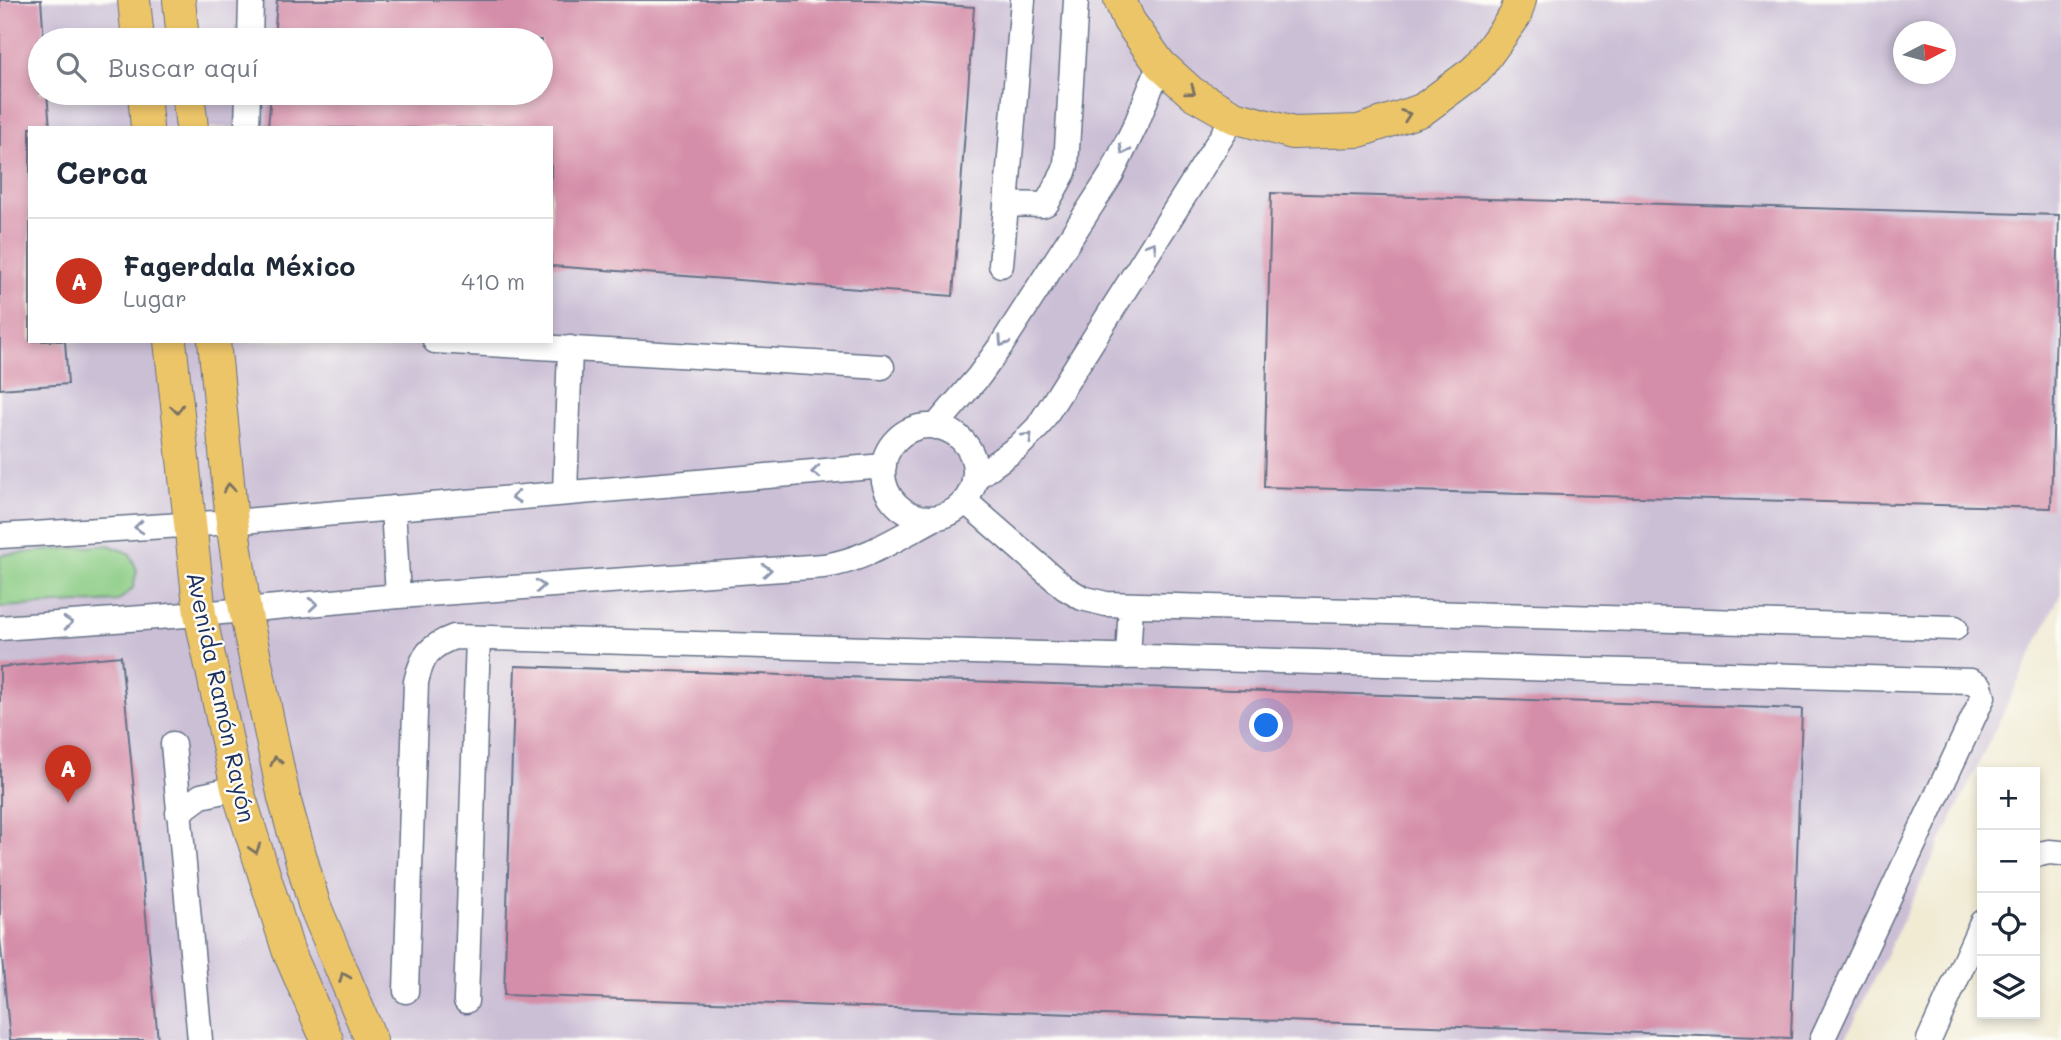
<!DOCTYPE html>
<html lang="es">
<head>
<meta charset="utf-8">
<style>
  :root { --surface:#fff; --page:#f6f6f7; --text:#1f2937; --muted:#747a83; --line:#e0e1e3; --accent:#c8321e }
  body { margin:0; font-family:Mali,sans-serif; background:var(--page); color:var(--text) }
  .controls { position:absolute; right:21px; bottom:21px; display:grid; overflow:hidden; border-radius:0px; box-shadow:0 4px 10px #0003 }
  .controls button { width:63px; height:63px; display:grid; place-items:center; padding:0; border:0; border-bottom:2px solid var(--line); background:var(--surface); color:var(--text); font:35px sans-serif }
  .compass { position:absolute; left:1893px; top:21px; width:63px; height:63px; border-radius:50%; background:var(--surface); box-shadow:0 4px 10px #0003; rotate:84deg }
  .you { position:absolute; left:1267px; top:726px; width:24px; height:24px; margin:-18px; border:5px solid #fff; border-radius:50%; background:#1a73e8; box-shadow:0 0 0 10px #1a73e833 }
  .badge { display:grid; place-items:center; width:46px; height:46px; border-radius:50%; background:var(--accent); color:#fff; font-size:23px; font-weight:700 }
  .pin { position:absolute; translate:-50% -58px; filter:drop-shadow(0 2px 4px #0008) }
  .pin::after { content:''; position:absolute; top:37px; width:24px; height:21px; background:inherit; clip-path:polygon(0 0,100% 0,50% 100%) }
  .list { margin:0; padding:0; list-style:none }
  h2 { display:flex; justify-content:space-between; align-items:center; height:91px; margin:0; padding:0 28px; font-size:30px }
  h2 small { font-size:23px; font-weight:400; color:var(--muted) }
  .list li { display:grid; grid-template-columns:46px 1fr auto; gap:21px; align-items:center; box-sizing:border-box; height:126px; padding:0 28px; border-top:2px solid var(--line) }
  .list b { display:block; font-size:26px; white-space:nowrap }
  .list p { margin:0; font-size:23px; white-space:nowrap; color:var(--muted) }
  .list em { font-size:23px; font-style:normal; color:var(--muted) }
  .icon { flex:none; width:38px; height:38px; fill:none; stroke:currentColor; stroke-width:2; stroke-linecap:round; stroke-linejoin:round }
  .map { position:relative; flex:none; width:2061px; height:1040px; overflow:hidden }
  .search { position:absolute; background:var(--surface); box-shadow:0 4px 10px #0003; left:28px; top:28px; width:525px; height:77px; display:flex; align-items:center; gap:18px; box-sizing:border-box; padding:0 24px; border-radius:38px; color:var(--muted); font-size:26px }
  .panel { position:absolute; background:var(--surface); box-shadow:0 4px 10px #0003; left:28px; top:126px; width:525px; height:217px; border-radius:0px }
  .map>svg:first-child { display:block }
  .industrial { fill:#cbbfd5; fill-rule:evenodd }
  .green { fill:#8acb83; stroke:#527d70; stroke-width:2 }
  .building { fill:#d58ea9 }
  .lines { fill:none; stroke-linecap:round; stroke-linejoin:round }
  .minor-casing { stroke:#667187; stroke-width:27 }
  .major-casing { stroke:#667187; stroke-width:34 }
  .minor { stroke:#fff; stroke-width:24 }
  .major { stroke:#edc569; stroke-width:32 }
  .oneway { stroke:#797263 }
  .oneway2 { stroke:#8d97ae }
  .labels { text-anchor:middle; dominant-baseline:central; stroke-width:5; stroke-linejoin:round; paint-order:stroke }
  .street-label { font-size:24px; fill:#1b2f5e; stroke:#fdfcf7 }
</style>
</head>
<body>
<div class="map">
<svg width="2061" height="1040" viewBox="0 0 2061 1040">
  <rect width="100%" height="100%" fill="#fdfcf7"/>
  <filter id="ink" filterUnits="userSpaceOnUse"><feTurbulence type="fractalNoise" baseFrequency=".0143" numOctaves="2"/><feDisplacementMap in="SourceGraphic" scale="14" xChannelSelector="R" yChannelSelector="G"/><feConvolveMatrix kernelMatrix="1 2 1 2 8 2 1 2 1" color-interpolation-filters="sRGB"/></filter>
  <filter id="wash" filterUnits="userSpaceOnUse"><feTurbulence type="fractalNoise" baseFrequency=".00686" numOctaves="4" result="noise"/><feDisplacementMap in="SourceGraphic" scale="28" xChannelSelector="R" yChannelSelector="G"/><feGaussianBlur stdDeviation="1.57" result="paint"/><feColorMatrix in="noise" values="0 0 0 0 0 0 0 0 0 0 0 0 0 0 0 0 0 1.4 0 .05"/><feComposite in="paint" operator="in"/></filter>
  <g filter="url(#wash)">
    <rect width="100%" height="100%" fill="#f1ebd4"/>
    <path class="industrial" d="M 0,0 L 2061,0 L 2061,593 L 1845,1040 L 0,1040 ZM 1904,32 L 1946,32 L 1946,74 L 1904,74 ZM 40,40 L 541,40 L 541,93 L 40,93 ZM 30,128 L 551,128 L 551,341 L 30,341 Z"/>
    <path class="green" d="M 109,545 L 130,554 L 137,570 L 133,588 L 118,601 L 0,607 L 0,555 Z"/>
    <g id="blocks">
      <path class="building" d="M 0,0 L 41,0 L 44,40 L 40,40 L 40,93 L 47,93 L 50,128 L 30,128 L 30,341 L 65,341 L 68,384 L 0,389 Z
        M 277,0 L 873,0 L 974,7 L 953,296 L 551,266 L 551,128 L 268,128 L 271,93 L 541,93 L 541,40 L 274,40 Z
        M 1271,193 L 2059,215 L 2051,508 L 1264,487 Z
        M 121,656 L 158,1040 L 10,1040 L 0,938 L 0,667 Z
        M 515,666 L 1802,709 L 1791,1038 L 504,995 Z"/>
    </g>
  </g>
  <g filter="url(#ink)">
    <use href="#blocks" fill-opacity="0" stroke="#667187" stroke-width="2"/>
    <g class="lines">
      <g class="minor-casing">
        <path id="minor" d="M 250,40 L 251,0
          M 247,128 L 248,93
          M 1006,204 L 1043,205 L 1047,203 L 1064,172 L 1066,165 L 1076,0
          M 1001,265 L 1023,0
          M 435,341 L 882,367
          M883 472a46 46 0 1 1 92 0a46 46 0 1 1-92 0Z
          M 935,427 L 979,376 L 1002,344 L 1111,175 L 1137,122 L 1160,64
          M 974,479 L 1018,447 L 1038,427 L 1234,117
          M 565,493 L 570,348
          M 965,501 L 1065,588 L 1082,598 L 1106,604 L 1955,628
          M 393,508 L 398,596
          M 0,536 L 232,522 L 884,466
          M 0,628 L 200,614 L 398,596 L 824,566 C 865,560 899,537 935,518
          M 1128,657 L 1131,605
          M 173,744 L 200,1040
          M 178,813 L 201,796 L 237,788
          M 2035,855 L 2049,852 L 2061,853
          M 406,991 L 416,682 C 422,656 429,646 454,637 L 1971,681 L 1980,686 L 1983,697 L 1822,1040
          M 466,1001 L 478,638
          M 1929,1040 L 1982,922"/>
      </g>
      <g class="major-casing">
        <path id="major" d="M 134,0 L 138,40
          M 179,0 L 183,40
          M 1120,0 L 1129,21 L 1160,64 L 1192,93 L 1234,117 L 1293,133 L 1359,131 L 1422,110 L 1476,70 L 1515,16 L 1520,0
          M 144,93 L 147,128
          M 188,93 L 192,128
          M 170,341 L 200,614 L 237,788 L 288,950 L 327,1040
          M 214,341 L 232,522 L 245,610 L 284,798 L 314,904 L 371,1040"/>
      </g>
      <use href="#minor" class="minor"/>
      <use href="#major" class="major"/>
    </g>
    <defs><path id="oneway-chevron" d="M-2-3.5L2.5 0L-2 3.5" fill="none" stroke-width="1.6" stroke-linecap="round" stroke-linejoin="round" transform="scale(1.75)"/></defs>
    <g class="oneway">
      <use href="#oneway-chevron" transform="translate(1191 91) rotate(36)"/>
      <use href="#oneway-chevron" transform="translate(1406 115) rotate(-19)"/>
      <use href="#oneway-chevron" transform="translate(177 409) rotate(84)"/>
      <use href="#oneway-chevron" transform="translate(229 488) rotate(-96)"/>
      <use href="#oneway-chevron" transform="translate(276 761) rotate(-102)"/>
      <use href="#oneway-chevron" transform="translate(255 849) rotate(73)"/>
      <use href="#oneway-chevron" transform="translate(344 977) rotate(-112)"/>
    </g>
    <g class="oneway2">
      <use href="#oneway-chevron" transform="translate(1124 150) rotate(117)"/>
      <use href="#oneway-chevron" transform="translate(1152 246) rotate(-58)"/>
      <use href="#oneway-chevron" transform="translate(1003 342) rotate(124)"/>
      <use href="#oneway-chevron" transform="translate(1028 437) rotate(-45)"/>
      <use href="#oneway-chevron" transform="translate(816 472) rotate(175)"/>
      <use href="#oneway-chevron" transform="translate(516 497) rotate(175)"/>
      <use href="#oneway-chevron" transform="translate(139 527) rotate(176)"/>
      <use href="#oneway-chevron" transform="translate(767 570) rotate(-4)"/>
      <use href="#oneway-chevron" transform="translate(540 586) rotate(-4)"/>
      <use href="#oneway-chevron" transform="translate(313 604) rotate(-5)"/>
      <use href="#oneway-chevron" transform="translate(68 623) rotate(-4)"/>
    </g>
  </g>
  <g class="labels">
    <g class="street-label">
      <text transform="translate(222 697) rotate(78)">Avenida Ramón Rayón</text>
    </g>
  </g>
</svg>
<div class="controls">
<button>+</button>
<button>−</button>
<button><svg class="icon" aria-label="locate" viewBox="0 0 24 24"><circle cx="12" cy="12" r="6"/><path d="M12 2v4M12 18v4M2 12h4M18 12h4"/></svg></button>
<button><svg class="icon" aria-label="layers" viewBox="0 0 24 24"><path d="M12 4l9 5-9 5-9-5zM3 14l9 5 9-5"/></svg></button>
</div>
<svg class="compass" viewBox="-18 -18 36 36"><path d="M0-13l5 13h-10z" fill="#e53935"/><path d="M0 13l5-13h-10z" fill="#747a83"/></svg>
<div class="you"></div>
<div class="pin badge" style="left:68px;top:803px">A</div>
<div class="search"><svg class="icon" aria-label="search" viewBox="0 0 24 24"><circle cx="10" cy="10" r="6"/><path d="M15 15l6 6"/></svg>Buscar aquí</div>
<section class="panel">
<h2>Cerca<small></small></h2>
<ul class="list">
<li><span class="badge">A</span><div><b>Fagerdala México</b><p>Lugar</p></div><em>410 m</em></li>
</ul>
</section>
</div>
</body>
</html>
